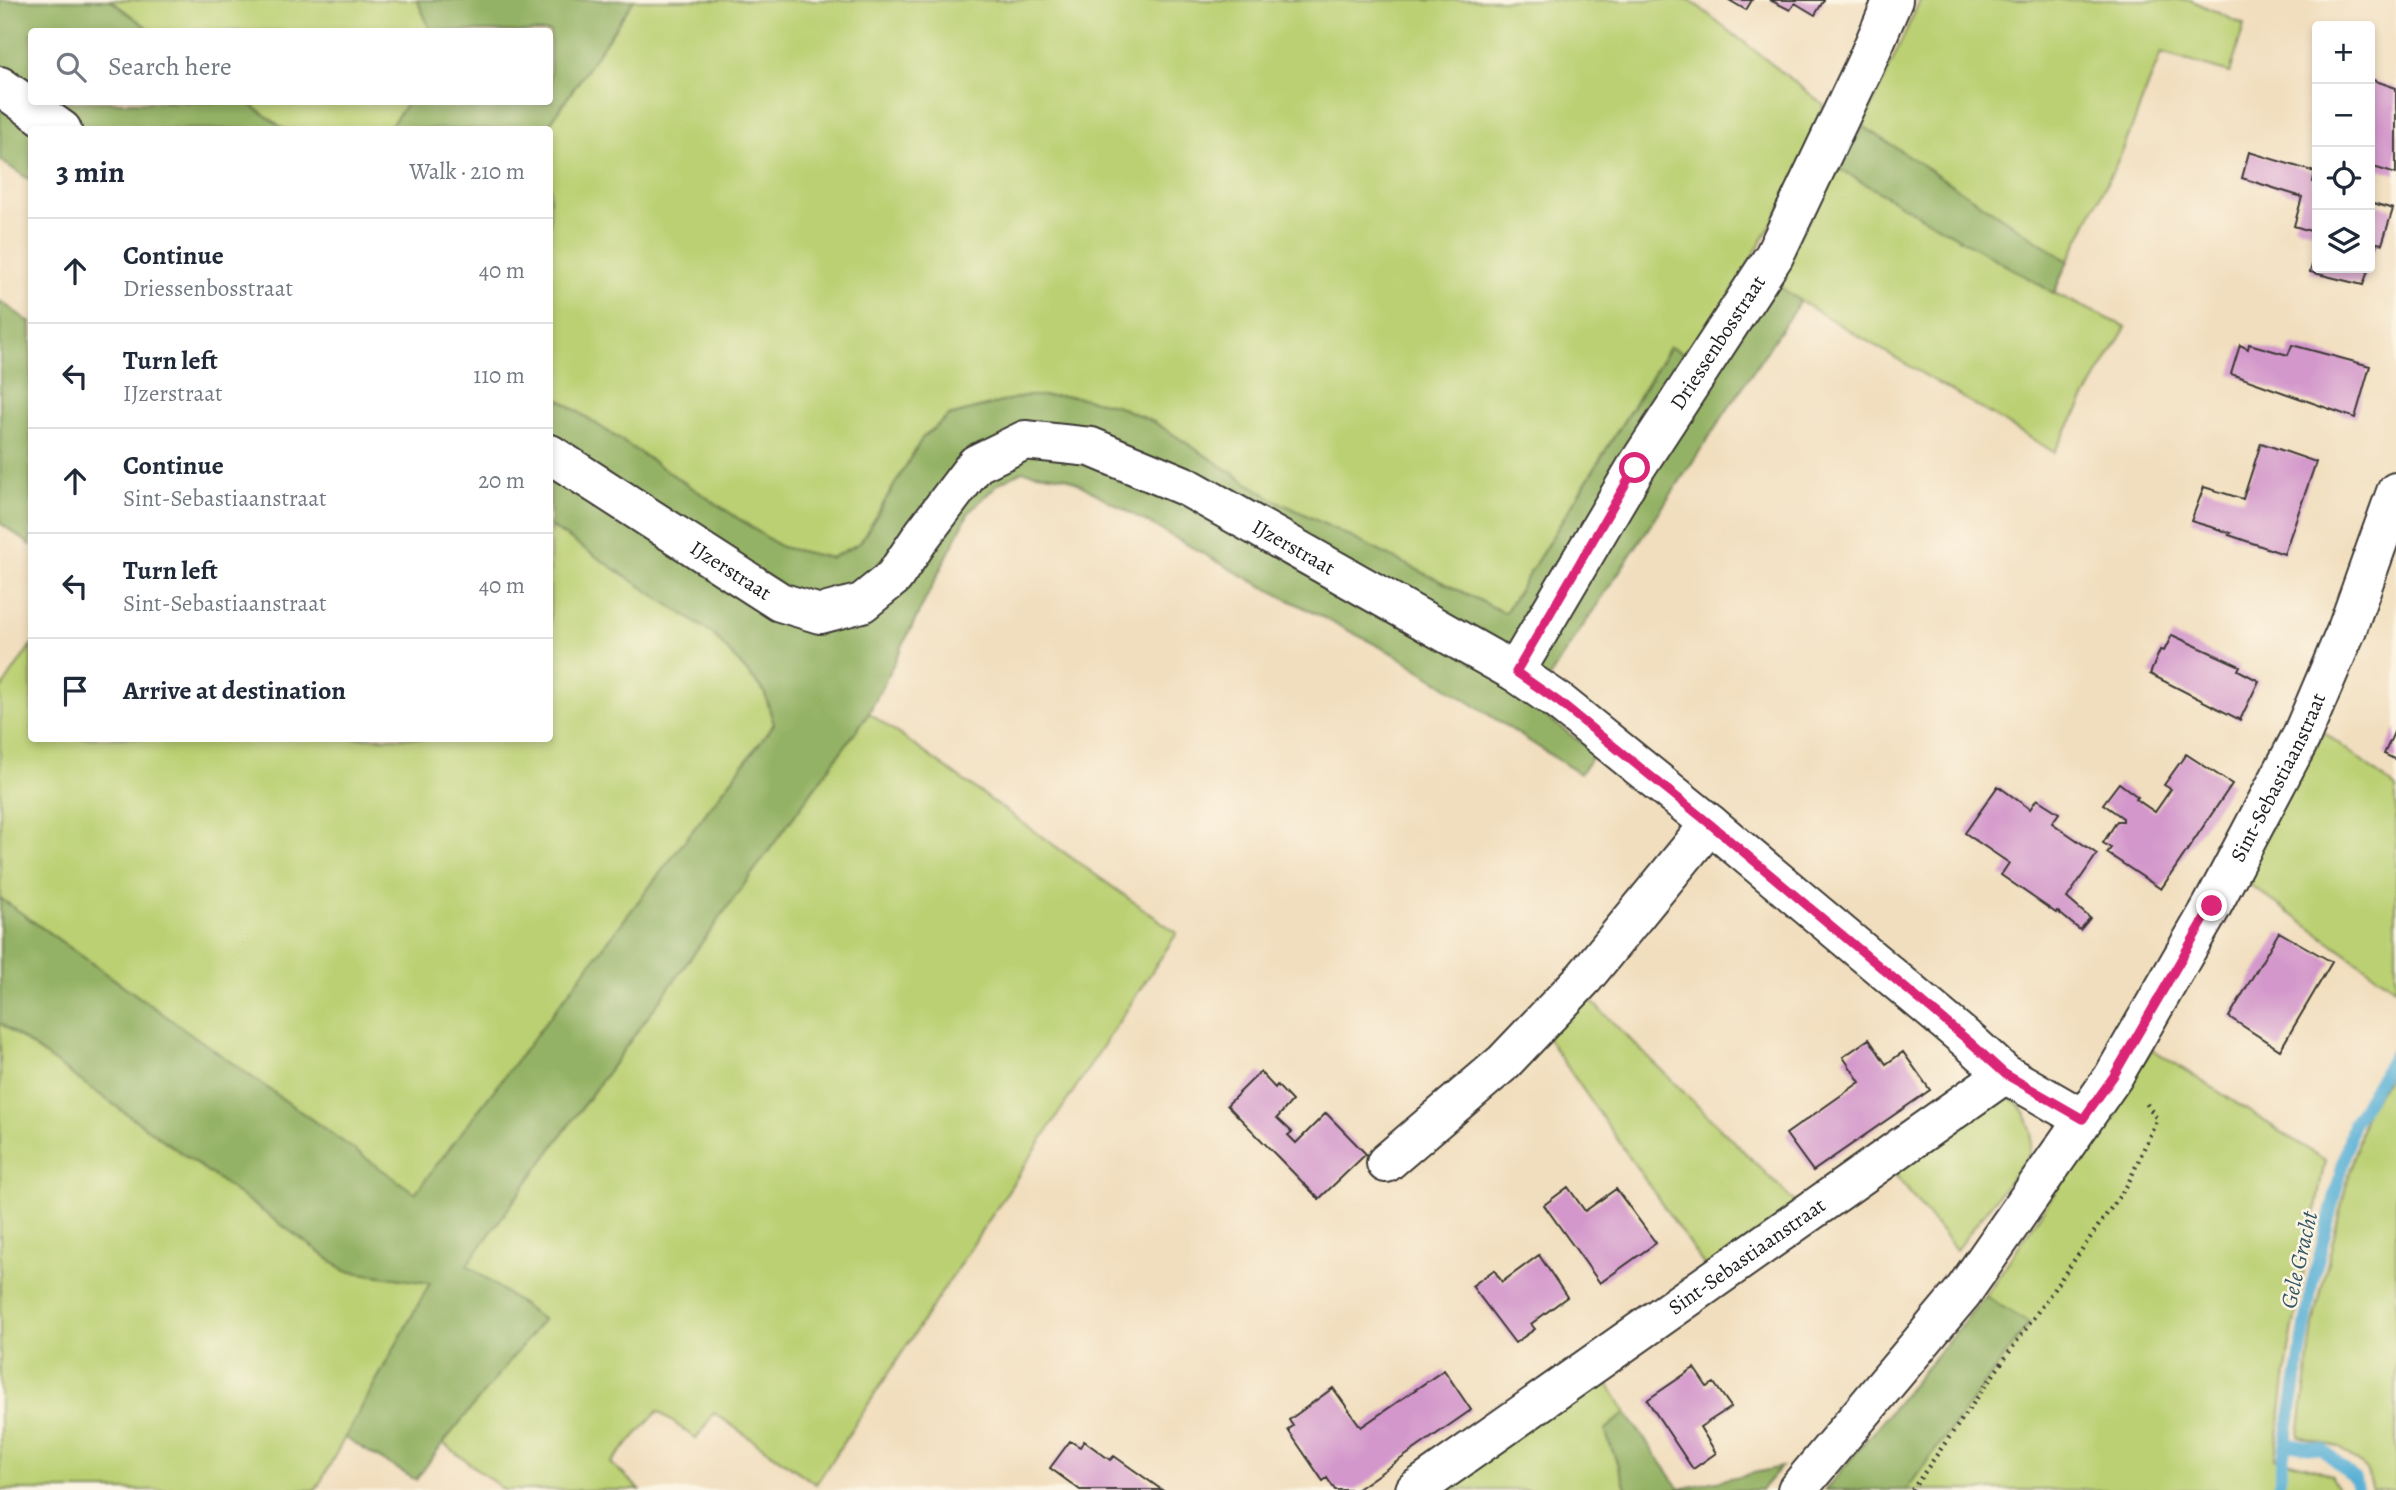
<!DOCTYPE html>
<html lang="en">
<head>
<meta charset="utf-8">
<style>
  :root { --surface:#fff; --page:#f2f2f3; --text:#1f2937; --muted:#747a83; --line:#e0e1e3 }
  body { margin:0; font-family:Alegreya,serif; background:var(--page); color:var(--text) }
  .controls { position:absolute; right:21px; top:21px; display:grid; overflow:hidden; border-radius:7px; box-shadow:0 4px 10px #0003 }
  .controls button { width:63px; height:63px; display:grid; place-items:center; padding:0; border:0; border-bottom:2px solid var(--line); background:var(--surface); color:var(--text); font:35px sans-serif }
  .stop { position:absolute; width:21px; height:21px; margin:-16px; border:5px solid #db2777; border-radius:50%; background:#fff }
  .stop.end { background:#db2777; border-color:#fff; box-shadow:0 2px 7px #0008 }
  .list { margin:0; padding:0; list-style:none }
  h2 { display:flex; justify-content:space-between; align-items:center; height:91px; margin:0; padding:0 28px; font-size:30px }
  h2 small { font-size:23px; font-weight:400; color:var(--muted) }
  .list li { display:grid; grid-template-columns:46px 1fr auto; gap:21px; align-items:center; box-sizing:border-box; height:105px; padding:0 28px; border-top:2px solid var(--line) }
  .list b { display:block; font-size:26px; white-space:nowrap }
  .list p { margin:0; font-size:23px; white-space:nowrap; color:var(--muted) }
  .list em { font-size:23px; font-style:normal; color:var(--muted) }
  .icon { flex:none; width:38px; height:38px; fill:none; stroke:currentColor; stroke-width:2; stroke-linecap:round; stroke-linejoin:round }
  .map { position:relative; flex:none; width:2396px; height:1490px; overflow:hidden }
  .search { position:absolute; background:var(--surface); box-shadow:0 4px 10px #0003; left:28px; top:28px; width:525px; height:77px; display:flex; align-items:center; gap:18px; box-sizing:border-box; padding:0 24px; border-radius:7px; color:var(--muted); font-size:26px }
  .panel { position:absolute; background:var(--surface); box-shadow:0 4px 10px #0003; left:28px; top:126px; width:525px; height:616px; border-radius:7px }
  .map>svg:first-child { display:block }
  .green { fill:#bbd073; stroke:#6c7648; stroke-width:2 }
  .forest { fill:#94b265; stroke:#586740; stroke-width:2 }
  .lines { fill:none; stroke-linecap:round; stroke-linejoin:round }
  .stream { stroke:#59b0d6; stroke-width:12 }
  .building { fill:#d397cb }
  .minor-casing { stroke:#3c3934; stroke-width:42 }
  .path { stroke:#3c3934; stroke-width:4.5; stroke-dasharray:2 5; stroke-linecap:butt }
  .minor { stroke:#fff; stroke-width:38 }
  .route { stroke:#db2777; stroke-width:9 }
  .labels { text-anchor:middle; dominant-baseline:central; stroke-width:5; stroke-linejoin:round; paint-order:stroke }
  .street-label { font-size:21px; fill:#1c1c1c; stroke:#fcf5e5 }
  .water-label { font-size:23px; font-style:italic; fill:#345766; stroke:#fcf5e5 }
</style>
</head>
<body>
<div class="map">
<svg width="2396" height="1490" viewBox="0 0 2396 1490">
  <rect width="100%" height="100%" fill="#fcf5e5"/>
  <filter id="ink" filterUnits="userSpaceOnUse"><feTurbulence type="fractalNoise" baseFrequency=".0143" numOctaves="2"/><feDisplacementMap in="SourceGraphic" scale="14" xChannelSelector="R" yChannelSelector="G"/><feConvolveMatrix kernelMatrix="1 2 1 2 8 2 1 2 1" color-interpolation-filters="sRGB"/></filter>
  <filter id="wash" filterUnits="userSpaceOnUse"><feTurbulence type="fractalNoise" baseFrequency=".00686" numOctaves="4" result="noise"/><feDisplacementMap in="SourceGraphic" scale="28" xChannelSelector="R" yChannelSelector="G"/><feGaussianBlur stdDeviation="1.57" result="paint"/><feColorMatrix in="noise" values="0 0 0 0 0 0 0 0 0 0 0 0 0 0 0 0 0 1.4 0 .05"/><feComposite in="paint" operator="in"/></filter>
  <g filter="url(#wash)">
    <rect width="100%" height="100%" fill="#f1debe"/>
    <path class="green" d="M 110,0 L 417,0 L 431,31 L 152,31 Z
      M 634,0 L 1690,0 L 1824,105 L 1795,184 L 1693,358 L 1669,347 L 1505,613 L 1271,498 L 1154,422 L 1024,396 L 949,416 L 923,437 L 860,543 L 831,558 L 781,547 L 550,393 L 550,130 L 546,130 Z
      M 1920,0 L 2191,0 L 2244,25 L 2230,73 L 2161,53 L 2123,150 L 2068,261 L 1863,126 Z
      M 247,102 L 408,102 L 388,130 L 284,129 Z
      M 1839,169 L 2054,293 L 2126,327 L 2054,452 L 1800,301 L 1773,282 Z
      M 550,526 L 713,634 L 764,691 L 774,724 L 415,1194 L 0,898 L 0,691 L 31,645 L 32,738 L 550,738 Z
      M 869,713 L 1177,933 L 816,1484 L 714,1413 L 696,1439 L 658,1411 L 611,1463 L 640,1490 L 504,1490 L 443,1443 L 543,1320 L 467,1265 Z
      M 2324,732 L 2396,788 L 2396,989 L 2239,877 Z
      M 1581,991 L 1798,1205 L 1706,1268 L 1544,1033 Z
      M 0,1023 L 346,1271 L 430,1283 L 316,1490 L 0,1490 Z
      M 2152,1049 L 2325,1160 L 2289,1349 L 2275,1458 L 2313,1468 L 2331,1475 L 2339,1490 L 1906,1490 L 2029,1324 L 1985,1296 Z
      M 2396,1066 L 2396,1490 L 2373,1490 L 2366,1469 L 2340,1448 L 2299,1437 L 2313,1325 L 2343,1198 L 2366,1111 Z
      M 2003,1095 L 2015,1100 L 2025,1112 L 2032,1133 L 2029,1155 L 1956,1250 L 1888,1166 Z
      M 1598,1367 L 1626,1413 L 1605,1430 L 1627,1490 L 1430,1490 Z"/>
    <path class="forest" d="M 0,0 L 110,0 L 152,31 L 32,32 L 32,102 L 247,102 L 284,129 L 32,130 L 31,181 L 0,160 Z
      M 417,0 L 634,0 L 546,129 L 388,129 L 408,102 L 550,102 L 550,32 L 431,31 Z
      M 1863,126 L 2068,261 L 2054,293 L 1839,169 Z
      M 1773,282 L 1800,301 L 1559,662 L 1532,706 L 1595,753 L 1580,774 L 1398,656 L 1256,583 L 1066,477 L 1022,471 L 999,483 L 969,512 L 869,713 L 467,1265 L 543,1320 L 443,1443 L 416,1480 L 345,1438 L 430,1283 L 346,1271 L 0,1023 L 0,898 L 415,1193 L 774,724 L 764,691 L 713,634 L 550,526 L 550,393 L 781,547 L 831,558 L 860,543 L 923,437 L 949,416 L 1024,396 L 1072,396 L 1115,405 L 1154,422 L 1271,498 L 1505,613 L 1670,347 L 1717,369 Z
      M 0,301 L 31,323 L 31,545 L 0,523 Z
      M 1985,1296 L 2029,1323 L 1906,1490 L 1825,1490 Z
      M 1626,1413 L 1680,1489 L 1781,1467 L 1761,1490 L 1627,1490 L 1605,1430 Z"/>
    <g class="lines">
      <path class="stream" d="M 2288,1444 L 2323,1450 L 2355,1479 L 2357,1490
        M 2278,1490 L 2312,1285 L 2353,1124 L 2396,1051"/>
    </g>
    <g id="blocks">
      <path class="building" d="M 1729,0 L 1752,0 L 1746,10 Z
        M 1770,0 L 1824,0 L 1815,15 L 1795,3 L 1790,10 Z
        M 2370,79 L 2396,88 L 2396,174 L 2370,166 Z
        M 2249,152 L 2315,172 L 2313,182 L 2317,184 L 2317,233 L 2294,226 L 2302,197 L 2242,178 Z
        M 2370,202 L 2393,209 L 2382,244 L 2377,243 L 2370,264 Z
        M 2317,249 L 2317,268 L 2369,268 L 2363,285 L 2310,272 Z
        M 2249,344 L 2288,355 L 2292,345 L 2370,366 L 2355,418 L 2231,374 L 2240,345 L 2248,349 Z
        M 2261,443 L 2316,462 L 2284,554 L 2229,535 L 2231,533 L 2191,521 L 2204,487 L 2243,499 Z
        M 2172,635 L 2240,666 L 2238,670 L 2259,681 L 2240,720 L 2150,674 L 2160,650 L 2164,651 Z
        M 2396,728 L 2396,760 L 2384,754 Z
        M 2186,754 L 2232,784 L 2161,889 L 2107,853 L 2111,848 L 2103,843 L 2117,821 L 2123,821 L 2123,818 L 2103,804 L 2119,783 L 2138,797 L 2136,799 L 2155,812 L 2171,789 L 2164,785 Z
        M 1998,786 L 2030,809 L 2037,799 L 2059,813 L 2052,823 L 2097,854 L 2067,898 L 2090,918 L 2080,930 L 2057,911 L 2056,913 L 2001,875 L 2009,863 L 1965,833 Z
        M 2279,932 L 2332,962 L 2280,1050 L 2229,1017 Z
        M 1869,1039 L 1886,1064 L 1903,1052 L 1930,1090 L 1813,1171 L 1786,1134 L 1860,1082 L 1843,1057 Z
        M 1260,1072 L 1275,1088 L 1277,1085 L 1292,1101 L 1277,1118 L 1292,1132 L 1288,1135 L 1296,1143 L 1326,1113 L 1366,1154 L 1319,1199 L 1227,1105 Z
        M 1568,1187 L 1585,1211 L 1616,1189 L 1656,1243 L 1600,1283 L 1544,1205 Z
        M 1539,1255 L 1567,1297 L 1531,1324 L 1535,1329 L 1515,1343 L 1472,1286 L 1494,1270 L 1502,1282 Z
        M 1694,1368 L 1707,1387 L 1714,1383 L 1731,1407 L 1700,1427 L 1716,1453 L 1693,1469 L 1647,1400 Z
        M 1444,1370 L 1471,1410 L 1356,1490 L 1335,1490 L 1327,1478 L 1323,1481 L 1288,1430 L 1293,1426 L 1289,1420 L 1333,1388 L 1361,1427 Z
        M 1070,1441 L 1080,1447 L 1084,1441 L 1110,1460 L 1114,1456 L 1162,1490 L 1080,1490 L 1050,1468 Z"/>
    </g>
  </g>
  <g filter="url(#ink)">
    <use href="#blocks" fill-opacity="0" stroke="#3c3934" stroke-width="2"/>
    <g class="lines">
      <g class="minor-casing">
        <g id="minor">
          <path d="M 0,86 L 62,130"/>
          <path id="s1" d="M 550,454 L 780,602 L 820,614 L 862,603 L 894,577 L 923,534 L 976,464 L 1025,440 L 1091,447 L 1187,487 L 1515,672 L 1559,702 L 1710,824 L 1971,1043 L 2005,1074 L 2083,1119"/>
          <path id="s2" d="M 1515,672 L 1635,469 L 1774,256 L 1865,65 L 1893,0"/>
          <path d="M 1386,1163 L 1503,1063 L 1584,978 L 1710,824"/>
          <path id="s3" d="M 1415,1490 L 2005,1074"/>
          <path id="s4" d="M 1797,1490 L 1963,1292 L 2113,1077 L 2212,906 L 2301,737 L 2347,629 L 2396,492"/>
        </g>
      </g>
      <path class="path" d="M 1912,1490 L 2128,1184 L 2157,1119 L 2144,1100"/>
      <use href="#minor" class="minor"/>
    </g>
  </g>
  <g class="lines" filter="url(#ink)">
    <path class="route" d="M 1635,468 L 1516,672 L 1559,702 L 1710,824 L 1971,1043 L 2005,1074 L 2083,1119 L 2113,1077 L 2212,906"/>
  </g>
  <g class="labels">
    <g class="street-label">
      <text stroke="none"><textPath href="#s2" startOffset="387">Driessenbosstraat</textPath></text>
      <text stroke="none"><textPath href="#s1" startOffset="887">IJzerstraat</textPath></text>
      <text stroke="none"><textPath href="#s1" startOffset="215">IJzerstraat</textPath></text>
      <text stroke="none"><textPath href="#s4" startOffset="863">Sint-Sebastiaanstraat</textPath></text>
      <text stroke="none"><textPath href="#s3" startOffset="406">Sint-Sebastiaanstraat</textPath></text>
    </g>
    <g class="water-label">
      <text transform="translate(2299 1260) rotate(-77)">Gele Gracht</text>
    </g>
  </g>
</svg>
<div class="controls">
<button>+</button>
<button>−</button>
<button><svg class="icon" aria-label="locate" viewBox="0 0 24 24"><circle cx="12" cy="12" r="6"/><path d="M12 2v4M12 18v4M2 12h4M18 12h4"/></svg></button>
<button><svg class="icon" aria-label="layers" viewBox="0 0 24 24"><path d="M12 4l9 5-9 5-9-5zM3 14l9 5 9-5"/></svg></button>
</div>
<div class="stop" style="left:1635px;top:468px"></div>
<div class="stop end" style="left:2212px;top:906px"></div>
<div class="search"><svg class="icon" aria-label="search" viewBox="0 0 24 24"><circle cx="10" cy="10" r="6"/><path d="M15 15l6 6"/></svg>Search here</div>
<section class="panel">
<h2>3 min<small>Walk · 210 m</small></h2>
<ul class="list">
<li><svg class="icon" aria-label="ahead" viewBox="0 0 24 24"><path d="M12 20V5M6 11l6-6 6 6"/></svg><div><b>Continue</b><p>Driessenbosstraat</p></div><em>40 m</em></li>
<li><svg class="icon" aria-label="left" viewBox="0 0 24 24"><path d="M17 20v-9H6M10 6l-5 5 5 5"/></svg><div><b>Turn left</b><p>IJzerstraat</p></div><em>110 m</em></li>
<li><svg class="icon" aria-label="ahead" viewBox="0 0 24 24"><path d="M12 20V5M6 11l6-6 6 6"/></svg><div><b>Continue</b><p>Sint-Sebastiaanstraat</p></div><em>20 m</em></li>
<li><svg class="icon" aria-label="left" viewBox="0 0 24 24"><path d="M17 20v-9H6M10 6l-5 5 5 5"/></svg><div><b>Turn left</b><p>Sint-Sebastiaanstraat</p></div><em>40 m</em></li>
<li><svg class="icon" aria-label="arrive" viewBox="0 0 24 24"><path d="M6 21V4h12l-3 4 3 4H6"/></svg><div><b>Arrive at destination</b></div></li>
</ul>
</section>
</div>
</body>
</html>
